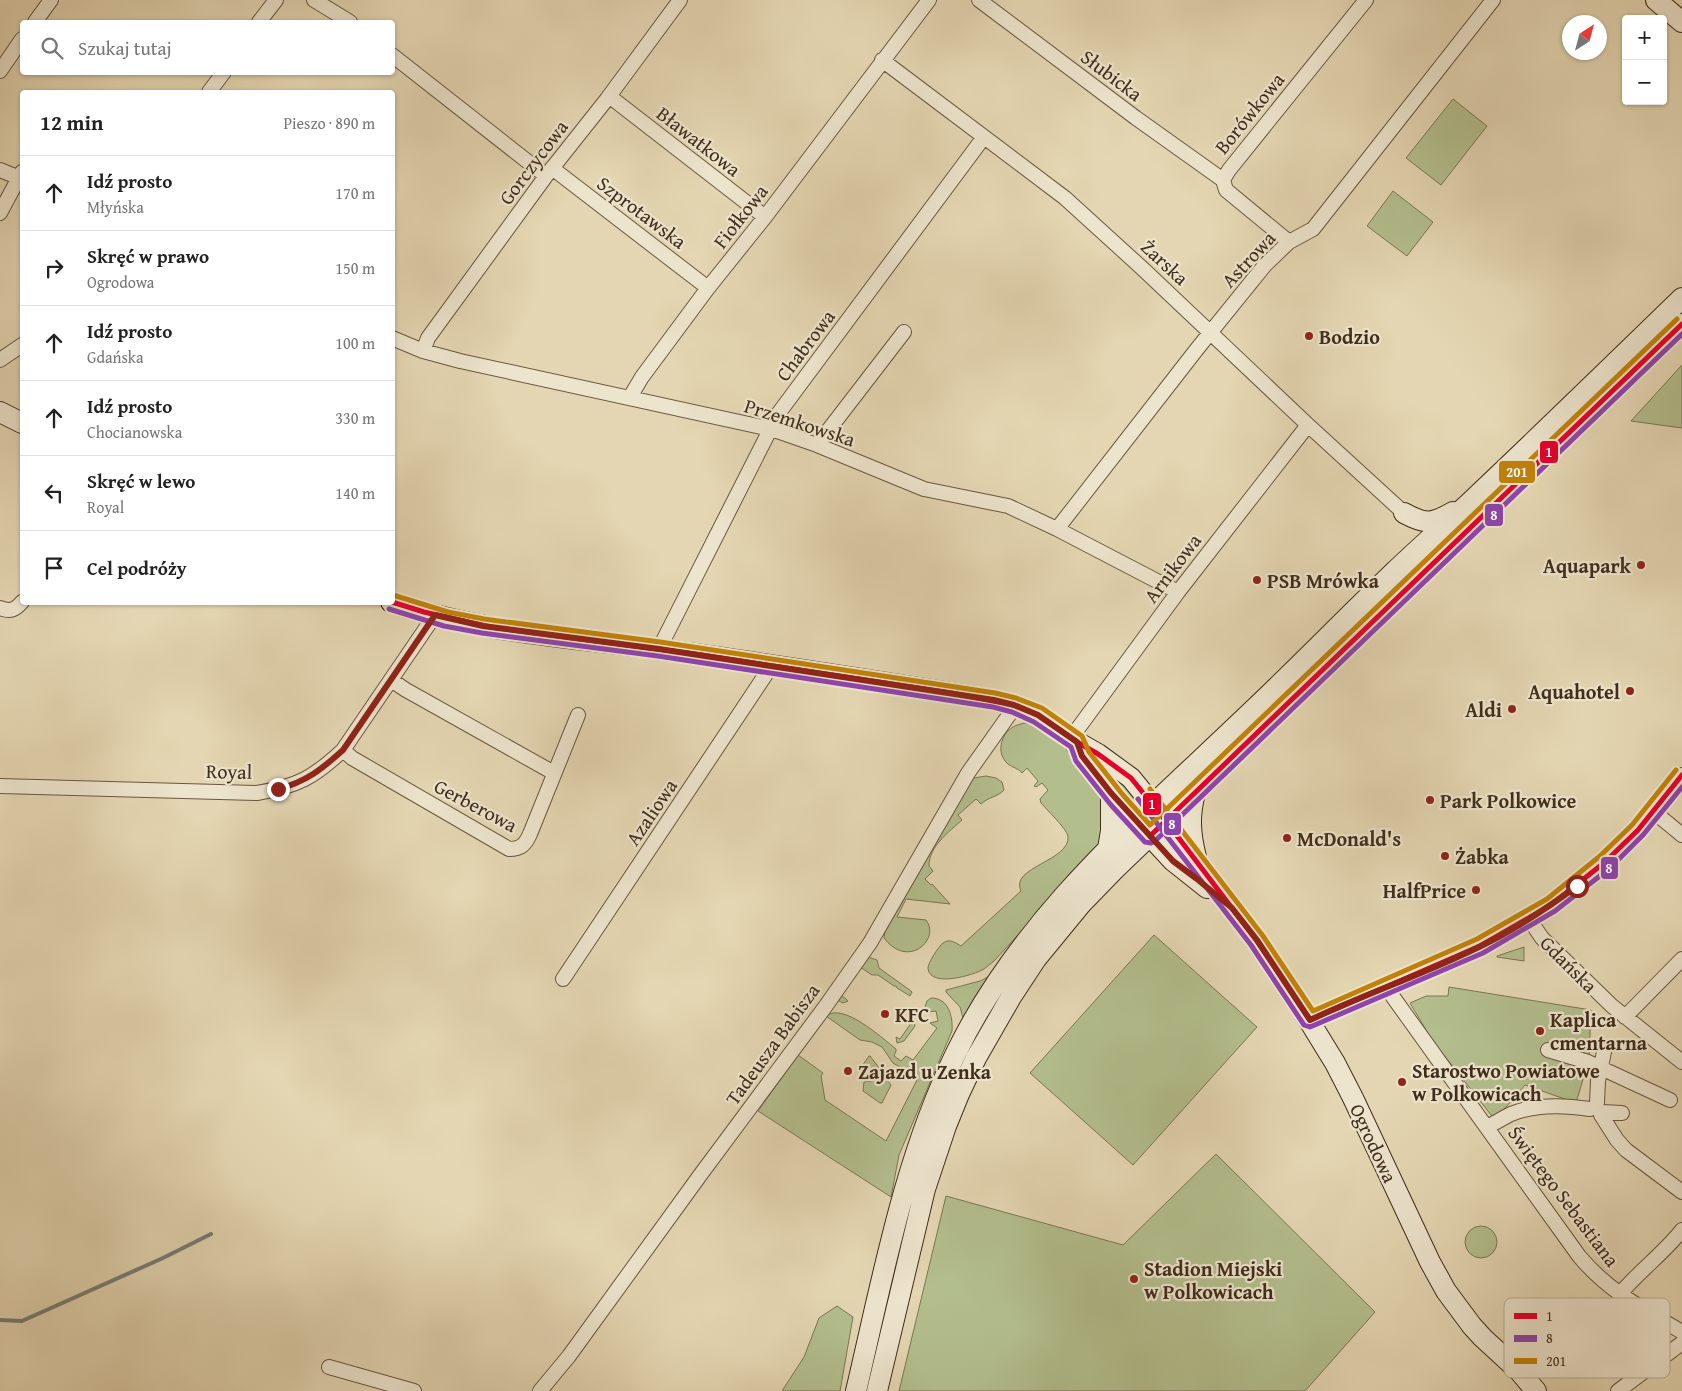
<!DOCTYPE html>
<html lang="pl">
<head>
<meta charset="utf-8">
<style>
  :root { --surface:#fff; --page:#f6f6f6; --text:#222; --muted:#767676; --line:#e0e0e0 }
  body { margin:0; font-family:"Gentium Book Plus",serif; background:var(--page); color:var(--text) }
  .controls { position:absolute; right:15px; top:15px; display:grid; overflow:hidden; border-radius:5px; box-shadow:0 1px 4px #0004 }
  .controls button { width:45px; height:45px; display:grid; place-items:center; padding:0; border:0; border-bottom:1px solid var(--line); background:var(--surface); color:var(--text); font:25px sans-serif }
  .compass { position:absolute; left:1562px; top:15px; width:45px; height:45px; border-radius:50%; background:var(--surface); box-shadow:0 1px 4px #0004; rotate:36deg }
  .stop { position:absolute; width:15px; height:15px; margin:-11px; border:4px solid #8f2418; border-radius:50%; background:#fff }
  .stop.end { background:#8f2418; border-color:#fff; box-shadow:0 1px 5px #0008 }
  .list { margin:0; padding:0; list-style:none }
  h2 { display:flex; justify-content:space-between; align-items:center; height:65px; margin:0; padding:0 20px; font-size:21px }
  h2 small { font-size:16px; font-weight:400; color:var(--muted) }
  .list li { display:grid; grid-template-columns:32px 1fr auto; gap:15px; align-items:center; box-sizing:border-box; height:75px; padding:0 20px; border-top:1px solid var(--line) }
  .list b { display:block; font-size:19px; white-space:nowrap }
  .list p { margin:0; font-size:16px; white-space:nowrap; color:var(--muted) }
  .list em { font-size:16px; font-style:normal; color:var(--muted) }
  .icon { flex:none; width:28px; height:28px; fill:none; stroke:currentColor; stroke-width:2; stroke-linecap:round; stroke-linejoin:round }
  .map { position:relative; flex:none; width:1682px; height:1391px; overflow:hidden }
  .search { position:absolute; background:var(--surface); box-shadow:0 1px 4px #0004; left:20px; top:20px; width:375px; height:55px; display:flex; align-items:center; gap:12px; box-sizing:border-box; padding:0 18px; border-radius:5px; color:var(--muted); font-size:19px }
  .panel { position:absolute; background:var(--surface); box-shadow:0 1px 4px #0004; left:20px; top:90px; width:375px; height:515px; border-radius:5px }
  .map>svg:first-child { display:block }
  .green { fill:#b3be8d; stroke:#7a7654 }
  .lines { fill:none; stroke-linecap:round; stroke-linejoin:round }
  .stream { stroke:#777f79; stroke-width:4 }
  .street-casing { stroke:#695741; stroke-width:16 }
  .secondary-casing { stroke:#402d1b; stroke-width:22 }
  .street { stroke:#ede4cd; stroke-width:14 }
  .secondary { stroke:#ede4cd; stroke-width:20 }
  .bus-1-casing { stroke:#ede4cd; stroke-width:9 }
  .bus-2-casing { stroke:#ede4cd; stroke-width:9 }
  .bus-3-casing { stroke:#ede4cd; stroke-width:9 }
  .bus-1 { stroke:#e4002b; stroke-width:5 }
  .bus-2 { stroke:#8e44ad; stroke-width:5 }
  .bus-3 { stroke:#c08208; stroke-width:5 }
  .route { stroke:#8f2418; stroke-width:6 }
  .poi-dot { fill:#8f2418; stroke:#ede4cd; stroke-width:2 }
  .labels { text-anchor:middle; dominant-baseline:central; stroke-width:4.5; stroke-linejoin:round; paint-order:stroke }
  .street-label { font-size:20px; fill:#402d1b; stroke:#ede4cd }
  .poi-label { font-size:20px; font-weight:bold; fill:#402d1b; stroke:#ede4cd; text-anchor:start }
  .key { fill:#ede4cd; stroke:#b9ad98; stroke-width:1 }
  .key-label { font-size:14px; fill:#402d1b }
  .line-badge { stroke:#ede4cd; stroke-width:2 }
  .badge-label { font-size:14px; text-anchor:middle; font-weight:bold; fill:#fff }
</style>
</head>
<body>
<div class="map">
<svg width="1682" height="1391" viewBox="0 0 1682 1391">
  <rect width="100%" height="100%" fill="#e4d6b2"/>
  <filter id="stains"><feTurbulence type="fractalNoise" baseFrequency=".004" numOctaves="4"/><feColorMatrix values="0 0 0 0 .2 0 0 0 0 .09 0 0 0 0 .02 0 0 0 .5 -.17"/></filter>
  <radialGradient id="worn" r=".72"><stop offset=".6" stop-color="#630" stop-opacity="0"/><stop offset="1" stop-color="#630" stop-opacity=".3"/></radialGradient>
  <path class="green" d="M 1453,99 L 1487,126 L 1441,185 L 1406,158 Z
    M 1393,191 L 1433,222 L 1407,256 L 1367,226 Z
    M 1682,365 L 1682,428 L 1631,421 Z
    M 1024,723 L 1035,723 L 1044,728 L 1064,746 L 1103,799 L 1104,832 L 1097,850 L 993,962 C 990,964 987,967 984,969 C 974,975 931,988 928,969 C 927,964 939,946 943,943 C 949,938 956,943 961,946 L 1021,891 C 1009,867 1071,861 1068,836 C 1066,828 1047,810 1041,803 L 1040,799 L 1048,790 L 1042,783 L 1036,787 L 1034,786 L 1038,781 L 1027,768 L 1022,773 C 1018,768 1013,768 1008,764 C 996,754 1000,735 1013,727 C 1016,725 1021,724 1024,723 Z
    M 1102,769 L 1128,784 L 1140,801 L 1139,804 L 1135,806 Z
    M 986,776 L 996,778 L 1002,782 L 1004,790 C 998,797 988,797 981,804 L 976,799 L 958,815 L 962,820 C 949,832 929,846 929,866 L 933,871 L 925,879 L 931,885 L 932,884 L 950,904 L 906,899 L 897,917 L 926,920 C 941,939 908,970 884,938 L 885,932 L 971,781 L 974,778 Z
    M 1154,935 L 1257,1027 L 1133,1165 L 1030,1073 Z
    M 1524,947 L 1524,961 L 1497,957 L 1497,956 Z
    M 868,957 L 877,960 L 879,968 L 911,991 L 912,992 L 910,996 L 897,988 L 896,986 L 894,986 L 878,975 L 872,975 L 860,967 L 840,994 L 848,1001 L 843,1003 L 839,1001 L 837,995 L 863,960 Z
    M 992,975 L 964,1022 L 960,1007 L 946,992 L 946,990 L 980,981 Z
    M 1449,987 L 1591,1010 L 1589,1059 L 1576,1103 L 1525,1085 L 1495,1120 L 1432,1040 L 1410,1003 L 1426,996 L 1448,996 Z
    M 931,998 C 949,998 953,1017 952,1031 L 899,1155 L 891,1197 L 758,1111 L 798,1055 L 823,1073 L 821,1076 L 825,1100 L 886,1141 L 918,1078 L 893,1063 L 882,1047 L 872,1042 L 860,1040 L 826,1016 C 843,1002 882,1038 896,1049 L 896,1051 L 894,1056 L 901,1061 L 906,1056 L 913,1060 L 937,1028 L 930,1023 L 938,1021 L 936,1011 L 927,1012 L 925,1007 L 927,1001 Z
    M 914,1019 L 915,1026 L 904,1041 L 897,1043 L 896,1037 L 900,1039 Z
    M 869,1056 L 870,1056 L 883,1073 L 882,1075 L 863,1078 L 862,1074 L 865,1069 L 862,1066 Z
    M 886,1079 L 891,1085 L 882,1103 L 880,1103 L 863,1091 L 864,1082 Z
    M 1216,1154 L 1375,1312 L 1305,1391 L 899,1391 L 946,1196 L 1123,1245 Z
    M1465 1242a16 16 0 1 1 32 0a16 16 0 1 1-32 0Z
    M 837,1306 L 853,1317 L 840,1391 L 782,1391 L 804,1357 L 819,1318 Z"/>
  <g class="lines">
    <path class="stream" d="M 0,1320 L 22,1321 L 163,1258 L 211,1234"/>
    <g class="street-casing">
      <path id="street" d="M 314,0 L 350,22
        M 979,0 L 1136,118 L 1223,180
        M 35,22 L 51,0
        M 259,22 L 276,0
        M 392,55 L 546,176
        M 882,60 L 1065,198 L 1143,269 L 1308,425 L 1404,513
        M 0,71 L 22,39
        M 209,92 L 224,72
        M 609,96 L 765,217
        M 552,168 L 708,288
        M 0,170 L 22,179
        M 0,213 L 22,172
        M 1289,242 L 1226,190 L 1223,180 L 1229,170 L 1366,0
        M 392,338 L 423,351 L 460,361 L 771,429 L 817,445 L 924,489 L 1008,506 L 1057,529 L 1178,592
        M 423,351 L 428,338 L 546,176 L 607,99 L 680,0
        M 0,360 L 22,345
        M 630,397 L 642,377 L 708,288 L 765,217 L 929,0
        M 817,445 L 904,332
        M 1057,529 L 1197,349 L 1265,265 L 1289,242 L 1313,229 L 1493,0
        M 0,608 C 10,612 15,610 22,602
        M 659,649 L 778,414 L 984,137
        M 391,680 L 406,690 L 554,773
        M 1071,738 L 1178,592 L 1308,425
        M 343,750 L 352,758 L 509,849 C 521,849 525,845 530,834 L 578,715
        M 0,786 L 257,793 C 298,786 313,778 343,750 L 435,615
        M 1653,811 L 1682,835
        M 1529,919 L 1542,938 L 1612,1006 L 1682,1062
        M 563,979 L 766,674 L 768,665
        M 1388,985 L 1393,997 L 1579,1256 C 1608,1291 1643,1309 1682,1332
        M 1625,1017 L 1682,959
        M 1310,1020 L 1480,946 L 1529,919 L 1551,905 L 1605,862 L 1638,830 L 1682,775
        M 1548,1050 L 1588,1062 L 1670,1100
        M 1597,1103 L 1598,1081 L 1605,1047
        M 1603,1112 L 1622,1113
        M 1601,1115 L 1617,1140 L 1626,1150 L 1682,1192
        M 1487,1127 C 1495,1123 1503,1118 1511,1114 C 1535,1104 1564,1105 1590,1109
        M 1619,1295 C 1639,1271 1663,1254 1682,1230
        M 329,1367 L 414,1391
        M 540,1391 L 569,1356 L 701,1174 L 825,1007 L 870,943 L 968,773 L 1009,715 L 1014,705
        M 1618,1391 L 1682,1343"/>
    </g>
    <g class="secondary-casing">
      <path id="secondary" d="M 1656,0 L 1682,22
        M 0,412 L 22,423
        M 1404,513 C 1426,525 1432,524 1453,512
        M 391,602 C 477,632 569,637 658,649 C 770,664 882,682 994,700 L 1014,705 L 1038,715 L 1077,742 L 1098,754 L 1131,778 L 1165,820 L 1257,941 L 1289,988 L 1335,1063 L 1353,1098 L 1430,1262 L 1446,1291 L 1472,1326 L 1483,1338 L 1520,1372 L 1536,1391
        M 1077,742 L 1082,756 L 1117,800 L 1173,861 L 1207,888
        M 1195,793 C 1189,816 1190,833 1196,857
        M 1108,849 L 1111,831 L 1111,793
        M 856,1391 C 883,1277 904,1159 956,1053 C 1024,913 1144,815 1254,709 C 1302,663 1348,616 1395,571 C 1419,548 1444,526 1468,504 C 1540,436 1611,367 1682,298
        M 877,1391 L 925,1189 L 946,1126 L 959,1094 L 976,1058 L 1011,997 L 1036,959 L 1082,903 L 1114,870 L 1682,324"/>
    </g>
    <use href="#street" class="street"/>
    <use href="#secondary" class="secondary"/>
    <g class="bus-1-casing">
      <path id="bus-1" d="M 392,602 L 424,612 L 490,627 L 695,654 L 951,693 L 1014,705 L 1038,715 L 1077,742 L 1098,754 L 1131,778 L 1165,820 L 1257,941 L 1310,1020
        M 1150,836 L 1682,324
        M 1310,1020 L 1480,946 L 1551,905 L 1605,862 L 1638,830 L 1682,775"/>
    </g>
    <g class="bus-2-casing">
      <path id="bus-2" d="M 389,609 L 444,626 L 482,633 L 658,656 L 993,707 L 1012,712 L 1034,722 L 1071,747 L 1076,761 L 1111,805 L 1145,842 L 1151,843 L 1155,841 L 1682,334
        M 1138,799 L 1251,945 L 1304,1025 L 1310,1027 L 1483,953 L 1555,911 L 1610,868 L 1643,835 L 1682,787"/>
    </g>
    <g class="bus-3-casing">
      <path id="bus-3" d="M 393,595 L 448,612 L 484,619 L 660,642 L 995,693 L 1016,698 L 1042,708 L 1082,736 L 1089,752 L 1123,795 L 1150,825 L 1677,319
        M 1150,789 L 1263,936 L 1313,1011 L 1477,939 L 1547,899 L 1600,856 L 1632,825 L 1676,770"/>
    </g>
    <use href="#bus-1" class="bus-1"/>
    <use href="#bus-2" class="bus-2"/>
    <use href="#bus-3" class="bus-3"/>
  </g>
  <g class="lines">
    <path class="route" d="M 278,789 C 306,782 322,769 343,750 L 435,615 L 483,626 L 659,649 L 994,700 L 1014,705 L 1038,715 L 1077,742 L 1082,756 L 1111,793 L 1173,861 L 1197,879 L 1232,908 L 1257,940 L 1310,1020 C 1365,994 1424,974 1479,947 C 1514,930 1546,909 1577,886"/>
  </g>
  <g class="poi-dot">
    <circle cx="1309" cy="336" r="5"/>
    <circle cx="1641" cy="565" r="5"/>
    <circle cx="1257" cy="580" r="5"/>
    <circle cx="1630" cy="691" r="5"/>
    <circle cx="1512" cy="709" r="5"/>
    <circle cx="1430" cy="800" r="5"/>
    <circle cx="1287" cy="838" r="5"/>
    <circle cx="1445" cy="856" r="5"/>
    <circle cx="1476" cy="890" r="5"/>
    <circle cx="885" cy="1014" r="5"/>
    <circle cx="1540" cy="1031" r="5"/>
    <circle cx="848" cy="1071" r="5"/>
    <circle cx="1402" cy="1082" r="5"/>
    <circle cx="1134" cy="1279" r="5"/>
  </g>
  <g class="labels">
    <g class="street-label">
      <text transform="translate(1112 75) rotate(37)">Słubicka</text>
      <text transform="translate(1249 113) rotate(-51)">Borówkowa</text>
      <text transform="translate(699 141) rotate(38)">Bławatkowa</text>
      <text transform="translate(533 162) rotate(-53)">Gorczycowa</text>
      <text transform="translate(642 212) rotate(37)">Szprotawska</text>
      <text transform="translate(740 216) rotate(-52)">Fiołkowa</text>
      <text transform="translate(1248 259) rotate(-47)">Astrowa</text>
      <text transform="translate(1165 262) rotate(43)">Żarska</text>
      <text transform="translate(805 345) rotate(-53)">Chabrowa</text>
      <text transform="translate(800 422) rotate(18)">Przemkowska</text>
      <text transform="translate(1172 568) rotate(-53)">Arnikowa</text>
      <text transform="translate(229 771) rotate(1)">Royal</text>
      <text transform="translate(476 805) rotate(28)">Gerberowa</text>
      <text transform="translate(651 812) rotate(-56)">Azaliowa</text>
      <text transform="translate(1569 964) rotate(45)">Gdańska</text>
      <text transform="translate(772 1044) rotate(-54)">Tadeusza Babisza</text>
      <text transform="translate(1374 1143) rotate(65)">Ogrodowa</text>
      <text transform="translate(1564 1196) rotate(53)">Świętego Sebastiana</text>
    </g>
    <g class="poi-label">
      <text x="1319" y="336">Bodzio</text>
      <text x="1631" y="565" text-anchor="end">Aquapark</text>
      <text x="1267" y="580">PSB Mrówka</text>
      <text x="1620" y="691" text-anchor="end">Aquahotel</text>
      <text x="1502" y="709" text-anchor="end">Aldi</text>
      <text x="1440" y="800">Park Polkowice</text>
      <text x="1297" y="838">McDonald's</text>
      <text x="1455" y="856">Żabka</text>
      <text x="1466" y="890" text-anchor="end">HalfPrice</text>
      <text x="895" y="1014">KFC</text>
      <text x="1550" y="1019">Kaplica<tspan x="1550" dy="23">cmentarna</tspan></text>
      <text x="1412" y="1070">Starostwo Powiatowe<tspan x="1412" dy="23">w Polkowicach</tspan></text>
      <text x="858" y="1071">Zajazd u Zenka</text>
      <text x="1144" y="1268">Stadion Miejski<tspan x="1144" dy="23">w Polkowicach</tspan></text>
    </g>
  </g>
  <rect x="1504" y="1298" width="166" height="80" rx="8" class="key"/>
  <rect x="1514" y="1313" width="23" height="6" fill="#e4002b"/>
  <rect x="1514" y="1335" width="23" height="7" fill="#8e44ad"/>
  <rect x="1514" y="1358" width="23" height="6" fill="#c08208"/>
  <g class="key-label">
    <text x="1546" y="1321">1</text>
    <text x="1546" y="1343">8</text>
    <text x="1546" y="1366">201</text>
  </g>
  <g class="line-badge">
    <rect x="1539" y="440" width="20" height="24" rx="5" fill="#e4002b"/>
    <rect x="1498" y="460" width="38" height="24" rx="5" fill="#c08208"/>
    <rect x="1484" y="503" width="20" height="24" rx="5" fill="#8e44ad"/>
    <rect x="1142" y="792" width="20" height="24" rx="5" fill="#e4002b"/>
    <rect x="1163" y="812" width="19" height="24" rx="5" fill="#8e44ad"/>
    <rect x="1600" y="856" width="19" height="24" rx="5" fill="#8e44ad"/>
  </g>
  <g class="badge-label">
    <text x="1549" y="457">1</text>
    <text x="1517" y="477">201</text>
    <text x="1494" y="520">8</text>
    <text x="1152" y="809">1</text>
    <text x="1172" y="829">8</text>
    <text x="1609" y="873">8</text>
  </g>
  <rect width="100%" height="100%" filter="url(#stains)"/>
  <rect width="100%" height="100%" fill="url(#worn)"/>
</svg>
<div class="controls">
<button>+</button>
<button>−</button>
</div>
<svg class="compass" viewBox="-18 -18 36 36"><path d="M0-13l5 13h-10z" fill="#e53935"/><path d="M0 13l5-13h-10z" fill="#767676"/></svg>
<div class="stop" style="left:1577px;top:886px"></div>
<div class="stop end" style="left:278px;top:789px"></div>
<div class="search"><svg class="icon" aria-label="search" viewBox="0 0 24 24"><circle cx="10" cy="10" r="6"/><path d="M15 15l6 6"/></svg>Szukaj tutaj</div>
<section class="panel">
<h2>12 min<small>Pieszo · 890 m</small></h2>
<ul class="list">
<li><svg class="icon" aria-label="ahead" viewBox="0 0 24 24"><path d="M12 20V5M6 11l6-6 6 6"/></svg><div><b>Idź prosto</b><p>Młyńska</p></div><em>170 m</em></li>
<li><svg class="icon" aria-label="right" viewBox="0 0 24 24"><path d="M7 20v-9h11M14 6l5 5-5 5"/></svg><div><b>Skręć w prawo</b><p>Ogrodowa</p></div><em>150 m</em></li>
<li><svg class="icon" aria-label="ahead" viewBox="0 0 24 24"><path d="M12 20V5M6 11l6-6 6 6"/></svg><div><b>Idź prosto</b><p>Gdańska</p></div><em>100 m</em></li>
<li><svg class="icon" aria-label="ahead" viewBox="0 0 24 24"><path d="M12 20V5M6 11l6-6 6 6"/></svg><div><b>Idź prosto</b><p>Chocianowska</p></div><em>330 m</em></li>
<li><svg class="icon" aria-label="left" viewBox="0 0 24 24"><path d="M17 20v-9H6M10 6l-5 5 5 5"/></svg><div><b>Skręć w lewo</b><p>Royal</p></div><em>140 m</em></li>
<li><svg class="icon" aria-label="arrive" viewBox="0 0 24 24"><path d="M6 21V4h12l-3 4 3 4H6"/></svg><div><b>Cel podróży</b></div></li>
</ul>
</section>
</div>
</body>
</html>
